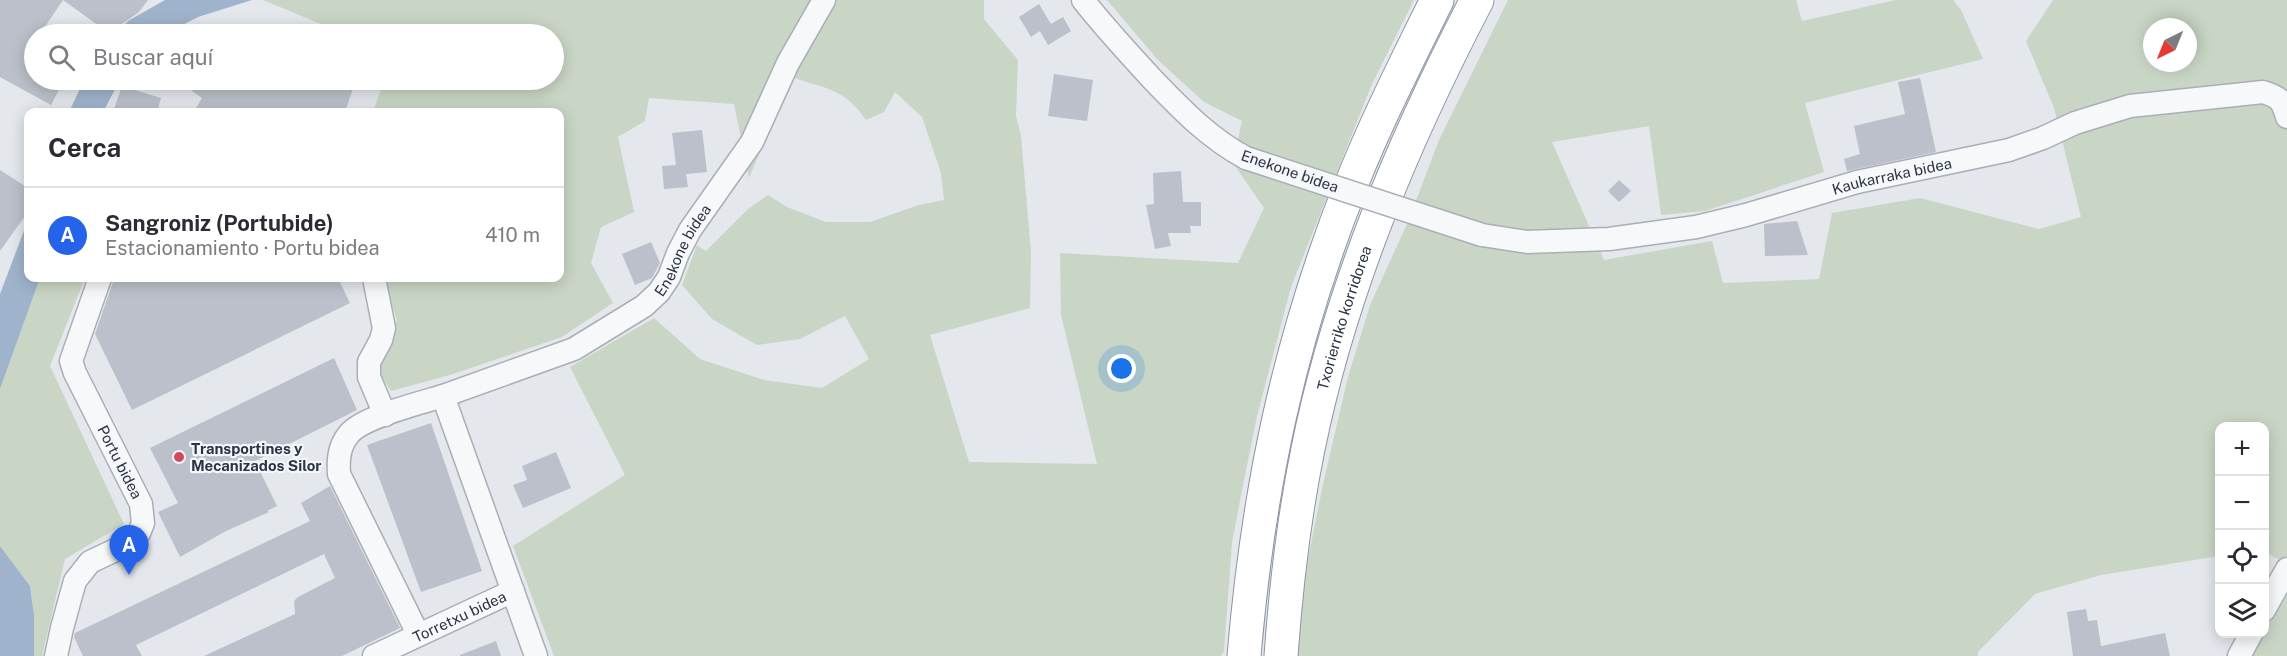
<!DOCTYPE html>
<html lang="es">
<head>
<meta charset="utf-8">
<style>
  :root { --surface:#fff; --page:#f2f2f3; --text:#2b2b33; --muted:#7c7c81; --line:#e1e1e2; --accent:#2563eb }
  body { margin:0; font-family:"Public Sans",sans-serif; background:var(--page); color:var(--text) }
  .controls { position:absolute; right:18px; bottom:18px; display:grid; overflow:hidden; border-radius:12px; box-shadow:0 3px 15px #0003 }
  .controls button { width:54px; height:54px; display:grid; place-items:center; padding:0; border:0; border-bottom:2px solid var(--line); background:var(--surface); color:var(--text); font:30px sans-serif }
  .compass { position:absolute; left:2143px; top:18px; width:54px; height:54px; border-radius:50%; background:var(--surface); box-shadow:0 3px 15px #0003; rotate:223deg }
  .you { position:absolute; left:1122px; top:369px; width:21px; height:21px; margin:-15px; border:4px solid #fff; border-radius:50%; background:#1a73e8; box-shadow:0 0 0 9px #1a73e833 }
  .badge { display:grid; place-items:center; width:39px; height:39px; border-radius:50%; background:var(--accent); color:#fff; font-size:20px; font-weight:700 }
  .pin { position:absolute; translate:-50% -50px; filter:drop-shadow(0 2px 3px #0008) }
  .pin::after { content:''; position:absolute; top:32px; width:21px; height:18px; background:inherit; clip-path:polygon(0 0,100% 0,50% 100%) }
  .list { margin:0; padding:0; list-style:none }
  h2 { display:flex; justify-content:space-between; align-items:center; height:78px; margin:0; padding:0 24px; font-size:26px }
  h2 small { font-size:20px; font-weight:400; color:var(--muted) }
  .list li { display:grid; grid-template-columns:39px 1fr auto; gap:18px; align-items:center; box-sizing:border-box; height:96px; padding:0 24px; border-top:2px solid var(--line) }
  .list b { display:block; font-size:22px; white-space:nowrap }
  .list p { margin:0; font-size:20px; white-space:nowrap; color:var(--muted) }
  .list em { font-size:20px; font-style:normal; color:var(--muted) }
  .icon { flex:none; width:33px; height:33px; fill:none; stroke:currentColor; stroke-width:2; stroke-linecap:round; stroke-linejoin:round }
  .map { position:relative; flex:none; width:2287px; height:656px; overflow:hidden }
  .search { position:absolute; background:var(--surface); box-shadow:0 3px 15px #0003; left:24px; top:24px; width:540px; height:66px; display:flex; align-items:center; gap:15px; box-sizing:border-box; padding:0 21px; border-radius:33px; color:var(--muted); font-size:22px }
  .panel { position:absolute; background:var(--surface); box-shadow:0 3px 15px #0003; left:24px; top:108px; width:540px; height:174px; border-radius:12px }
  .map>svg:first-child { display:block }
  .green { fill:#c9d6c5; fill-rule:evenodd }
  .water { fill:#9fb4cc }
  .building { fill:#bbc0ca }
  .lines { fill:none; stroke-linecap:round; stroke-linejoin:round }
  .minor-casing { stroke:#a9aeb7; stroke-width:25 }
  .highway-casing { stroke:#8b94a3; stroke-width:35 }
  .minor { stroke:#f7f8fa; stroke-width:22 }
  .highway { stroke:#fff; stroke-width:33 }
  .minor-bridge-casing { stroke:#a9aeb7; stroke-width:25; stroke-linecap:butt }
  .minor-bridge { stroke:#f7f8fa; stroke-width:22 }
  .poi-dot { fill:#d1495b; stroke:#f4f6f9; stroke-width:2 }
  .labels { text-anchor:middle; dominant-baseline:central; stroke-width:4.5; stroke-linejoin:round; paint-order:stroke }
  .street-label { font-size:15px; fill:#2b3445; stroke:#f4f6f9 }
  .poi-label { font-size:15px; font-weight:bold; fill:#2b3445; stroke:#f4f6f9; text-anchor:start }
</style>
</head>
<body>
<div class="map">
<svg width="2287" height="656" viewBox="0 0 2287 656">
  <rect width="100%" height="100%" fill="#e4e7ec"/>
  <path class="green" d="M 263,0 L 984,0 L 984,19 L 1018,60 L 1016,116 L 1021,136 L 1031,252 L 1030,308 L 930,335 L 969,462 L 1097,464 L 1061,315 L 1060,253 L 1238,263 L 1264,208 L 1233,163 L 1242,121 L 1204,102 L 1158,60 L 1107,0 L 1414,0 L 1372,84 L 1291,287 L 1257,416 L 1243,485 L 1232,543 L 1224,651 L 1221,656 L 554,656 L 513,546 L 625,475 L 570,367 L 654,318 L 700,359 L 764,380 L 822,388 L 869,359 L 845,316 L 800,339 L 757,345 L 712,319 L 682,285 L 697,245 L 706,251 L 748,209 L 768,195 L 787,207 L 826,222 L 870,222 L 919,205 L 944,200 L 941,173 L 922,117 L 895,92 L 884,112 L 866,120 C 843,87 827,90 792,77 L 749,178 L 734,104 L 649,98 L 645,121 L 618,137 L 634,212 L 601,227 L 591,263 L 613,303 L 562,337 L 450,375 L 391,391 L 375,367 L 397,321 L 384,278 L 560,278 L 560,112 L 373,112 L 384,80 L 554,80 L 554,34 L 345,34 Z
    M 1508,0 L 1796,0 L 1802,21 L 1896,0 L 1953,0 L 1961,10 L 1983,59 L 1805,103 L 1824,172 L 1705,211 L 1661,215 L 1649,126 L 1552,142 L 1604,260 L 1712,241 L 1723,283 L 1819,279 L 1832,213 L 1920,198 L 2039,229 L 2081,217 L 2054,108 L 2026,41 L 2053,0 L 2287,0 L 2287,564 L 2265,552 L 2264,426 L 2220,426 L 2219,556 L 2101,575 L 2035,594 L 1978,652 L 1978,656 L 1297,656 L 1304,579 L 1323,484 L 1348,377 L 1370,305 L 1407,224 L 1439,140 ZM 2152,27 L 2188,27 L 2188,63 L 2152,63 Z
    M 40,278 L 85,278 L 50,366 L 124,524 L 65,559 L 42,656 L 34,656 L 34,615 L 30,586 L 0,546 L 0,389 Z
    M 2287,590 L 2287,656 L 2250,656 L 2262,634 L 2264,634 L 2265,630 Z"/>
  <path class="water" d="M 165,0 L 252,0 L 198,17 L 165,34 L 115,34 L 128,21 Z
    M 84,80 L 120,80 L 103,112 L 69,112 Z
    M 28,220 L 28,278 L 40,278 L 0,389 L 0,294 Z
    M 0,546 L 30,586 L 34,615 L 34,656 L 0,656 Z"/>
  <path class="building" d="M 0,0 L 63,0 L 40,34 L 34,34 L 34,80 L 64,80 L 51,105 L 0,77 Z
    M 63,0 L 148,0 L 139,12 L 109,33 Z
    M 1039,4 L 1051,24 L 1063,17 L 1071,31 L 1048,45 L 1040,31 L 1031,37 L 1019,17 Z
    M 1054,74 L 1093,80 L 1087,121 L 1048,116 Z
    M 1920,78 L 1936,152 L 1847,171 L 1844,159 L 1860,154 L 1854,126 L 1905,114 L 1898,82 Z
    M 198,80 L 356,80 L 345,112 L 194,112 L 202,98 L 192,91 Z
    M 122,86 L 161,98 L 157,112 L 113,112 Z
    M 702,130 L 707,172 L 686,174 L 688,187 L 664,189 L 662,166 L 676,165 L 672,133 Z
    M 0,170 L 28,188 L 28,212 L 0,251 Z
    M 1181,171 L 1183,202 L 1201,202 L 1201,226 L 1190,226 L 1191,233 L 1168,233 L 1171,246 L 1155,249 L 1146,205 L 1154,204 L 1153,173 Z
    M 1619,180 L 1631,191 L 1619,202 L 1608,191 Z
    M 1797,221 L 1808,255 L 1765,256 L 1764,224 Z
    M 651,242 L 660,263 L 652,278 L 635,285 L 622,254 Z
    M 123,278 L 338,278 L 350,303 L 132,410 L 95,334 L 113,282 Z
    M 334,358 L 357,410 L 255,461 L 277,506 L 267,511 L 269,512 L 226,531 L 180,557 L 158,512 L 178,503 L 150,448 Z
    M 431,423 L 482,571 L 421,592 L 367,445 Z
    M 556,452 L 571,488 L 523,508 L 513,485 L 527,480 L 522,466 Z
    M 330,486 L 400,628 L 342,656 L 204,656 L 295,614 L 294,601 L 298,597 L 335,578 L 324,554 L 136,645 L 142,656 L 83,656 L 74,637 L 75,633 L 310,521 L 301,503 Z
    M 2086,609 L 2088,621 L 2097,620 L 2101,646 L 2165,633 L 2170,656 L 2073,656 L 2067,612 Z
    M 496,641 L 501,656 L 460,656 L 460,655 Z"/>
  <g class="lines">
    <g class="minor-casing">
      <g id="minor">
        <path d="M 1083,0 C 1105,28 1129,54 1154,81 C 1182,110 1210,139 1246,158"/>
        <path id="s1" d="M 1482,235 L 1527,242 L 1609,239 L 1696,227 L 1746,215 L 1857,182 L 2009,150 L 2043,138 L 2075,123 L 2130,106 L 2263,92 C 2279,97 2282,99 2287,117"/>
        <path d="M 374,278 L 384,328 L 381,340 L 369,362 L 369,377 L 385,415"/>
        <path id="s2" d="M 443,396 L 574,349 L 644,306 L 659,292 L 669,277 L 678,253 L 690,230 L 752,142 L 788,63 L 824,0"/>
        <path d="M 2264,610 L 2287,569"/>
        <path d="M 418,634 L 339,474 C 338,459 339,446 349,434 C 363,417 420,403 443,396 L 536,656"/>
        <path d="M 56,656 L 62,628 L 75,581 L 90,562 L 126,545 L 139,533 L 143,523 L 141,504 L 75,373 L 71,361 L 100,278"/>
        <path id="s3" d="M 374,656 L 513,591"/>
        <path d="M 2239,656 L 2251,634"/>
      </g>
    </g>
    <g class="highway-casing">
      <g id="highway">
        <path d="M 1244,656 C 1258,490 1289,340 1351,185 C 1376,122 1407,61 1437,0"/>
        <path id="s4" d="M 1281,656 C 1286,586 1294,517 1308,449 C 1340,291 1403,142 1477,0"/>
      </g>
    </g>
    <use href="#minor" class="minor"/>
    <use href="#highway" class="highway"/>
    <g class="minor-bridge-casing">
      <path id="minor-bridge" d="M 1246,158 L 1482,235"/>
    </g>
    <use href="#minor-bridge" class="minor-bridge"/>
  </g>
  <circle class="poi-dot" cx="179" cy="457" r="6"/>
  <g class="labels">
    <g class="street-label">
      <text transform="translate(1290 171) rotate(19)">Enekone bidea</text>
      <text stroke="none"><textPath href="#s1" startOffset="418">Kaukarraka bidea</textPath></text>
      <text stroke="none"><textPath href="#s2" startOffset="290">Enekone bidea</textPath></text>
      <text stroke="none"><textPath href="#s4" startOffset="345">Txorierriko korridorea</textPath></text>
      <text transform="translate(120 462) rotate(63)">Portu bidea</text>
      <text stroke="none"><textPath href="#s3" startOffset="94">Torretxu bidea</textPath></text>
    </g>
    <g class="poi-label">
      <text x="191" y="448">Transportines y<tspan x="191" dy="17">Mecanizados Silor</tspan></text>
    </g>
  </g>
</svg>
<div class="controls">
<button>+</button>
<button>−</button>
<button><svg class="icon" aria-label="locate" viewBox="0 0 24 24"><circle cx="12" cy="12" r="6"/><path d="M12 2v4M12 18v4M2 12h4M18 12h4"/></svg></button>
<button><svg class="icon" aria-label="layers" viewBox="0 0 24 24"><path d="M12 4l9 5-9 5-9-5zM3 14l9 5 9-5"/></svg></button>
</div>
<svg class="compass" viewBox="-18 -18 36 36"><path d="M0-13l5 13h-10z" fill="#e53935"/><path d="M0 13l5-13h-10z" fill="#7c7c81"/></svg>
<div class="you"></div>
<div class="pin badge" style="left:129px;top:575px">A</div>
<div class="search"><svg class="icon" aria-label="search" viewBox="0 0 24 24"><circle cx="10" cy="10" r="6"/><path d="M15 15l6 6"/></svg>Buscar aquí</div>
<section class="panel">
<h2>Cerca<small></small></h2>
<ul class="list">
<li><span class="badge">A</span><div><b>Sangroniz (Portubide)</b><p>Estacionamiento · Portu bidea</p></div><em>410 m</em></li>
</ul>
</section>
</div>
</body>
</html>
